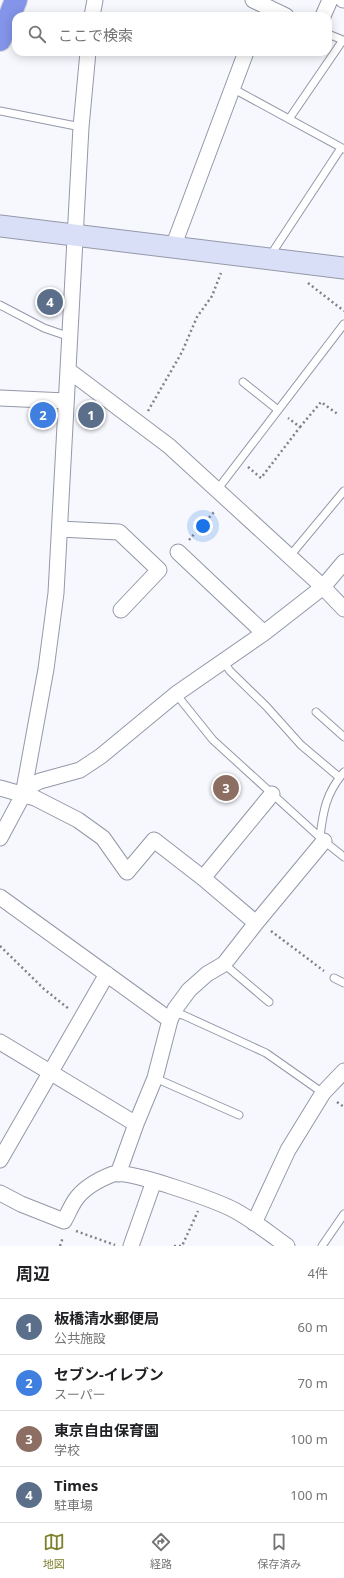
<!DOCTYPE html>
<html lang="ja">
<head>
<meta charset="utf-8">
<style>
  :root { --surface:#fff; --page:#f2f2f2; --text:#202124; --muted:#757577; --line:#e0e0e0; --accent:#7d802a }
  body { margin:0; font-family:"Noto Sans","Noto Sans JP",sans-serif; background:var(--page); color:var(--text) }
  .you { position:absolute; left:203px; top:526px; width:14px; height:14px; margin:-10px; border:3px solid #fff; border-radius:50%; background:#1a73e8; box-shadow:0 0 0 6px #1a73e833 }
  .badge { display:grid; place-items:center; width:26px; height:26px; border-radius:50%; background:var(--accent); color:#fff; font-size:13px; font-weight:700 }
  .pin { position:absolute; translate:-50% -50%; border:2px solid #fff; box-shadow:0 1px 4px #0006 }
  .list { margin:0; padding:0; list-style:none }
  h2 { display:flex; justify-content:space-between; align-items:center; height:52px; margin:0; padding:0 16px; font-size:17px }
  h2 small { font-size:13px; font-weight:400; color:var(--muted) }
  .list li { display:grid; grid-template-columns:26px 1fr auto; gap:12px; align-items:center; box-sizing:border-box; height:56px; padding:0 16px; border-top:1px solid var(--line) }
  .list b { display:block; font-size:15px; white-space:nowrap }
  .list p { margin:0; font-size:13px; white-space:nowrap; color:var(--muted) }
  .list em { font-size:13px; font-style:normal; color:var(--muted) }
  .icon { flex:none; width:22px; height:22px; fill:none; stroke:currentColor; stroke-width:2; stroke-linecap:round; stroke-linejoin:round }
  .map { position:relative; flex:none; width:344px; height:1246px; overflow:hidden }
  .search { position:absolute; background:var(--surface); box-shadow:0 2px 10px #0003; left:12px; right:12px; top:12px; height:44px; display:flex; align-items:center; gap:10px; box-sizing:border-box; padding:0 14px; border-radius:12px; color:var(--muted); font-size:15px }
  .sheet { height:276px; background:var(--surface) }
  nav { display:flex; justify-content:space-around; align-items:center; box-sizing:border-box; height:56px; border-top:1px solid var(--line); background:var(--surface); font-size:11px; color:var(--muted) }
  nav a { display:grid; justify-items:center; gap:2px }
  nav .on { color:var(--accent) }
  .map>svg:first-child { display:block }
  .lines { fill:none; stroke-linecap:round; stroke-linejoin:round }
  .lane-casing { stroke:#9498a8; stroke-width:9 }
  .street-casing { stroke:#9498a8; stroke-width:17 }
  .secondary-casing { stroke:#9498a8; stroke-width:23 }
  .highway-casing { stroke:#d3d3d4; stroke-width:24 }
  .path { stroke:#808287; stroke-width:2.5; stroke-dasharray:2 3; stroke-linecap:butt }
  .lane { stroke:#fff; stroke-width:7 }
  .street { stroke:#fff; stroke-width:15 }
  .secondary { stroke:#dadff8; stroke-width:21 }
  .highway { stroke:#8394e9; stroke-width:22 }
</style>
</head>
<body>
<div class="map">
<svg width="344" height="1246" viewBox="0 0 344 1246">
  <rect width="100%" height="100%" fill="#f6f8fe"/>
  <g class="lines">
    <g class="lane-casing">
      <path id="lane" d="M 232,88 L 344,149
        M 0,111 L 81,127
        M 289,119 L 343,40 L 328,34
        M 270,256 L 341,148
        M 0,305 L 44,328 L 70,337
        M 243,382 L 278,410
        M 217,490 L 344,324
        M 289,557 L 344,491
        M 223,661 L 230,671 L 266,706 L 301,745 L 339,777
        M 176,694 L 213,740 L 324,841 L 344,857
        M 316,712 L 344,737
        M 320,837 C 323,811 326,793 344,772
        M 224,964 L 269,1002
        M 334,978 L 344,983
        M 174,1013 L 183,1015 L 266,1053 L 323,1093
        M 155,1078 L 239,1115
        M 322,1246 L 344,1214"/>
    </g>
    <g class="street-casing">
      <path id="street" d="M 253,0 L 286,16
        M 343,0 L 344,0
        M 92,16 L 95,0
        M 323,16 L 330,0
        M 173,247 L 246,52
        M 68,370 L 169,446 L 323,587 L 344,609
        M 0,398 L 66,401
        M 60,529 L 119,532 L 159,570 L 121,610
        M 178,552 L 264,633
        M 0,788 L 35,798 L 78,820 L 103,838 L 127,872 L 154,840 L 203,878 L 256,923
        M 23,795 L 32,785 L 40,781 L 80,770 L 101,756 L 176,694 L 264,633 L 323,587 L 344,562
        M 0,838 L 23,795 L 46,669 L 56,593 L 81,127 L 88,52
        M 203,878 L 272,794
        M 0,897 L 170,1020
        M 0,1042 L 136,1124
        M 0,1160 L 107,974
        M 118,1174 L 136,1124 L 155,1078 L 170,1020 L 175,1009 L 189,990 L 207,974 L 224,964 L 256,923 L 324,841
        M 0,1193 L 21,1204 L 64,1221 C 68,1214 71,1206 76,1199 C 84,1188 100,1179 113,1174 C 128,1169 217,1201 234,1210 C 253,1220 270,1234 287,1246
        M 254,1223 L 288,1150 L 323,1093 L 344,1071
        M 131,1246 L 154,1181"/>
    </g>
    <g class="secondary-casing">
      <path id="secondary" d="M 0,226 L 344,268"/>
    </g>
    <g class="highway-casing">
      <path id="highway" d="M 0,40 L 16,0"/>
    </g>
    <path class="path" d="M 308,283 L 344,311
      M 148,411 L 182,352 L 197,317 L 212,296 L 221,273
      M 300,427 L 321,402 L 339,415
      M 248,467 L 261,478 L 300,427 L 288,418
      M 189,540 L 215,511
      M 271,931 L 324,971
      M 0,946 L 44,989 L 69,1009
      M 337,1102 L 344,1107
      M 76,1231 L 115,1245
      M 60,1246 L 63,1237
      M 174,1246 L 182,1246 L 198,1211"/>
    <use href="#lane" class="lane"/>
    <use href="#street" class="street"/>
    <use href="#secondary" class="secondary"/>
    <use href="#highway" class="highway"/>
  </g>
</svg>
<div class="you"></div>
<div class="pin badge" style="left:91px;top:415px;background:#5c6f8a">1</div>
<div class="pin badge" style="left:43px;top:415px;background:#3f7fe0">2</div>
<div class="pin badge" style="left:226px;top:788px;background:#8d6e63">3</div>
<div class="pin badge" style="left:50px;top:302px;background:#5c6f8a">4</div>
<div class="search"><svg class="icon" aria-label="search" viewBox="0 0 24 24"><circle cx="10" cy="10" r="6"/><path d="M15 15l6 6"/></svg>ここで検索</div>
</div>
<section class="sheet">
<h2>周辺<small>4件</small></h2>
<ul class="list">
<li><span class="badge" style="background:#5c6f8a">1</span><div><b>板橋清水郵便局</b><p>公共施設</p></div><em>60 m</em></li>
<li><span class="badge" style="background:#3f7fe0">2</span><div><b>セブン-イレブン</b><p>スーパー</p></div><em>70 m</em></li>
<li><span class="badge" style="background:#8d6e63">3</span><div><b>東京自由保育園</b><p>学校</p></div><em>100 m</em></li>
<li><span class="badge" style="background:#5c6f8a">4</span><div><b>Times</b><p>駐車場</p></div><em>100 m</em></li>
</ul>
</section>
<nav>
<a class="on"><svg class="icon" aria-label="map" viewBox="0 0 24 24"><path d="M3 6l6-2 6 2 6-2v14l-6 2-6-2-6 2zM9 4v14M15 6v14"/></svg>地図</a>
<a><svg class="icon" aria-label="directions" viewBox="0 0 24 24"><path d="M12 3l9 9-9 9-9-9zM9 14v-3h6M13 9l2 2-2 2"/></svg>経路</a>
<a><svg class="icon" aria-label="saved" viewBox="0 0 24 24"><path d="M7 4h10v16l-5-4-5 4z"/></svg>保存済み</a>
</nav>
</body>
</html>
